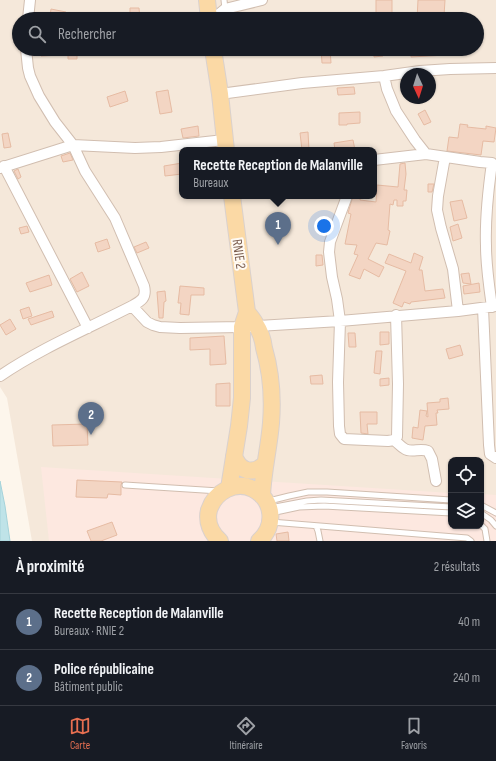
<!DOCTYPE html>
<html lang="fr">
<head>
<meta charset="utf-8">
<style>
  :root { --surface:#171b24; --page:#20242c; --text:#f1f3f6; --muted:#9ea1a6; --line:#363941; --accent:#e76f51 }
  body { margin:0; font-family:"Sofia Sans Condensed",sans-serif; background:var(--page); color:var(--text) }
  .controls { position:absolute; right:12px; bottom:12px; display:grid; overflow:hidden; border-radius:8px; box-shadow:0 1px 3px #0004 }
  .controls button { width:36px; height:36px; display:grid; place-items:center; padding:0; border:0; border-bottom:1px solid var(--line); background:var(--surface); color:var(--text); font:20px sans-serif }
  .compass { position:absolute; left:400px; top:68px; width:36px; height:36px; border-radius:50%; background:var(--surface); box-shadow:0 1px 3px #0004; rotate:176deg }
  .you { position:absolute; left:324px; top:226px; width:14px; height:14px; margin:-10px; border:3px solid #fff; border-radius:50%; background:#1a73e8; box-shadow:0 0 0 6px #1a73e833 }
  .badge { display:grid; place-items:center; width:26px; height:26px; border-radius:50%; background:var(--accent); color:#fff; font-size:13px; font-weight:700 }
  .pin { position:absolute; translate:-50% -33px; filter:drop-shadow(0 1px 2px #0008) }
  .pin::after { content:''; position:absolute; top:21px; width:14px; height:12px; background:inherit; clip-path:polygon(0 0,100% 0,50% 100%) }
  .popup { position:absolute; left:179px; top:147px; width:198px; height:52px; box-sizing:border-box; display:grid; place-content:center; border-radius:8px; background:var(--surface); filter:drop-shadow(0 1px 3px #0005); font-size:13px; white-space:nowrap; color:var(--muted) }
  .popup b { font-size:15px; color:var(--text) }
  .popup::after { content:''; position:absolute; left:50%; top:100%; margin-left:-8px; border:8px solid transparent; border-top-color:var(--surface) }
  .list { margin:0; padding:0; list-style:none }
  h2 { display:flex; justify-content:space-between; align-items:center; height:52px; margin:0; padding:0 16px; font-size:17px }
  h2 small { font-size:13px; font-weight:400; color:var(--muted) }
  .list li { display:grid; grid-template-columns:26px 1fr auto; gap:12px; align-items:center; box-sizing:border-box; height:56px; padding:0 16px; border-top:1px solid var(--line) }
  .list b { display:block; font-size:15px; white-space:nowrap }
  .list p { margin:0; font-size:13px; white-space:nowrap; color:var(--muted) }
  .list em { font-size:13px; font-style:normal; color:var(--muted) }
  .icon { flex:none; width:22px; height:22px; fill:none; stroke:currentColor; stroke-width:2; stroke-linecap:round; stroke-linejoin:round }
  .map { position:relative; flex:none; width:496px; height:541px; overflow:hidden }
  .search { position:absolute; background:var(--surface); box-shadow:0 1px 3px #0004; left:12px; right:12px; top:12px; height:44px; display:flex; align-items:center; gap:10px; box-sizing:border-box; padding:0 14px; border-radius:22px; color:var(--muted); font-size:15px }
  .sheet { height:164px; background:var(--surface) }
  nav { display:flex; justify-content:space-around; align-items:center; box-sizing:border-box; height:56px; border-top:1px solid var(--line); background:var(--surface); font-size:11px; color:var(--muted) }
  nav a { display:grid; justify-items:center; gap:2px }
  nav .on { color:var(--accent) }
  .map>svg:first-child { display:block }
  .residential { fill:#f5e8da; fill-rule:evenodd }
  .commercial { fill:#fde8e0 }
  .water { fill:#bfe3e8; stroke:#a5d3da }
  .building { fill:#f3d5c3; stroke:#e6bba3 }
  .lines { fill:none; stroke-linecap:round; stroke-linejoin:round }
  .lane-casing { stroke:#d1beb0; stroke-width:7 }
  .street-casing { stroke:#d1beb0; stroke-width:12 }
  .primary-casing { stroke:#dad1cd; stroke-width:18 }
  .lane { stroke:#fff; stroke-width:5 }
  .street { stroke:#fff; stroke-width:10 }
  .primary { stroke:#fbd9a5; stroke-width:16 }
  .labels { text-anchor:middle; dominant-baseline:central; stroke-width:4; stroke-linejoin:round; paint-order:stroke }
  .street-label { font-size:14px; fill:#7a5c4d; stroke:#fffaf3 }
</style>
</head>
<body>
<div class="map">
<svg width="496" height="541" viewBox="0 0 496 541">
  <rect width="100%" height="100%" fill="#fdf6ec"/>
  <path class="residential" d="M 0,0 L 496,0 L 496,541 L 32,541 L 7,398 L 0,387 ZM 19,19 L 477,19 L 477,49 L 19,49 ZM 406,74 L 430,74 L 430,98 L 406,98 ZM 182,150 L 374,150 L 374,196 L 182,196 ZM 451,460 L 481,460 L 481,526 L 451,526 Z"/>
  <path class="commercial" d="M 41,467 L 451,493 L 451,526 L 481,526 L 481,494 L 496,495 L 496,541 L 49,541 Z"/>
  <path class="water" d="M 0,481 L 5,506 L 10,541 L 0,541 Z"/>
  <path class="building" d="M 376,0 L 392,0 L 392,19 L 376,19 Z
    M 418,0 L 445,0 L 444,16 L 425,17 L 425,19 L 417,19 Z
    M 130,8 L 139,8 L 140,19 L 130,19 Z
    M 51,9 L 66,12 L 64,19 L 50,16 Z
    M 40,49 L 61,49 L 61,55 L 41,56 Z
    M 68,49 L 77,49 L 77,59 L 68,59 Z
    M 321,49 L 330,49 L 331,63 L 322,63 Z
    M 374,49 L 382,50 L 383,56 L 374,57 Z
    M 411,49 L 446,49 L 446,55 L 411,57 Z
    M 354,87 L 355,94 L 338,95 L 337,88 Z
    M 168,90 L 172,112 L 160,114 L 156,92 Z
    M 125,91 L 128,101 L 110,107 L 107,97 Z
    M 425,110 L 431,122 L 424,125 L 418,114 Z
    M 360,112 L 360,123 L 347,124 L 347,125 L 339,125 L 339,113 Z
    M 460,124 L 468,125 L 467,127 L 486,129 L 486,126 L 496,128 L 494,142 L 483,141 L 481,155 L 447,151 L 449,137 L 458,138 Z
    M 198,126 L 199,136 L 183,138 L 181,129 Z
    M 308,132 L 309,150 L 302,150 L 300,133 Z
    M 8,133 L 11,147 L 4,148 L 2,134 Z
    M 353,140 L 355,150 L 335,150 L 334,143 Z
    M 70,153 L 73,160 L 63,162 L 61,156 Z
    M 182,163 L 182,174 L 165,176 L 164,166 Z
    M 405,163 L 406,174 L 404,190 L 407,190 L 406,201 L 403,201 L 403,206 L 397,206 L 397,200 L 394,200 L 393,205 L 390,204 L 388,230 L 390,231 L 387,245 L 376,243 L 368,259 L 384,267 L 379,277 L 364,269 L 360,279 L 349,275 L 358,255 L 354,254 L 357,245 L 345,244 L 351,214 L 348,213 L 353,196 L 360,196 L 360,200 L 376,202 L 377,185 L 398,187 L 400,164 Z
    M 18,169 L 21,177 L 18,179 L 14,171 Z
    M 428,184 L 434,184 L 432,192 L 428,192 Z
    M 462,200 L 467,218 L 454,221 L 450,202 Z
    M 458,224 L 462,238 L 453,241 L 450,227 Z
    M 27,226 L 29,232 L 21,234 L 19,228 Z
    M 107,239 L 110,248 L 98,252 L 95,243 Z
    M 146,242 L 149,248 L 137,253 L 134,247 Z
    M 414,253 L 423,257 L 419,270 L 422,270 L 425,291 L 443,289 L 445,298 L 411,302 L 410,304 L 404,302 L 402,307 L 393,303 L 406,271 L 385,263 L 389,254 L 411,263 Z
    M 316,255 L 322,255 L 323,265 L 316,266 Z
    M 82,272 L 89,286 L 77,292 L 70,279 Z
    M 469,273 L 471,284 L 463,283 L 461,274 Z
    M 49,275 L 52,285 L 30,292 L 26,283 Z
    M 479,283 L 480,292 L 464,294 L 463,286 Z
    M 180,286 L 204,288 L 204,295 L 191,295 L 189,315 L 180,314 L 181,303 L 178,303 Z
    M 165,291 L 166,301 L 164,302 L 163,318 L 159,318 L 157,292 Z
    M 29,307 L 32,316 L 23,319 L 20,310 Z
    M 52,311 L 54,317 L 31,325 L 28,319 Z
    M 10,319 L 16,329 L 6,335 L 0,325 Z
    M 380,332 L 389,332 L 389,344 L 380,345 Z
    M 348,333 L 355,333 L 356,347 L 349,347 Z
    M 224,336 L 226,364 L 210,365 L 210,349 L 190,350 L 190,338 Z
    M 460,345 L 463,355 L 449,359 L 446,349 Z
    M 376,351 L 382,351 L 380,374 L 374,373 Z
    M 322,375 L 323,384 L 311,384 L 310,376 Z
    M 389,378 L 389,385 L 380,386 L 380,379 Z
    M 230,383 L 230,406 L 216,406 L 216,384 Z
    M 448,398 L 449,409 L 437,410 L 438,413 L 436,413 L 437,425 L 425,426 L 423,440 L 412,438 L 413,427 L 418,428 L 420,410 L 427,411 L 426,416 L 428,417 L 427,403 L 440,402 L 440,399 Z
    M 360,412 L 377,412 L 377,424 L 367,424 L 368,434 L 361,433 Z
    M 87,424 L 88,445 L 53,446 L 52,425 Z
    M 77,480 L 122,482 L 121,485 L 121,495 L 108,494 L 107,498 L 76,497 Z
    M 112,522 L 117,535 L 101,541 L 91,541 L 87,531 Z
    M 288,532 L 289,541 L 277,541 L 276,534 Z"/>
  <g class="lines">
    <g class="lane-casing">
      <path id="lane" d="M 224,0 L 225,9
        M 125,485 L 219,491
        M 269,501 L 289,496 L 308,492 L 327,492 L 451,500
        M 481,505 L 496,513
        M 270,508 L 307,501 L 321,500 L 451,507
        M 271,513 L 299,507 L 324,506 L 451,513
        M 481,513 L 491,520 L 496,526
        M 271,522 L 467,538 L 471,541
        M 481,525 L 485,529 L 487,541
        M 316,526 L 318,531 L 320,541"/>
    </g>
    <g class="street-casing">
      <path id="street" d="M 28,19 L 30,0
        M 213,19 L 225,9 L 262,0
        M 384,76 L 387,89 L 396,111 L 415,140 L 426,154
        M 220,94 L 302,83 L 384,76 L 420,71 L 450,69 L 496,68
        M 445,157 L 438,196 L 437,210 L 441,228 L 453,269 L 458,311
        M 374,160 L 426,154 L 480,162 L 492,163 C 488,191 485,218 486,246 C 486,266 489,286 492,307
        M 4,166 L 88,328
        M 0,168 L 73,145 L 135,148 L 161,147 L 224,140
        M 347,196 L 330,242 L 329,252 L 332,277 L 337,299 L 340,321 L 338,382 L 339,426 L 340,434 L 344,439 L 388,441 L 394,440 L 397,437 L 398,384 L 396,315
        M 132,306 L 147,322 L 153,325 L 160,327 L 180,328 L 242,327 L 340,321 L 458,311 L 496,306
        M 483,308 L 489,445 L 490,454 L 496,458
        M 0,376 C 41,348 87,329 132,306 C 141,301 147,298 144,286 L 115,218 L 85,171 L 73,145 L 55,122 L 39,96 L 30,76 L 28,68 L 26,49
        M 394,440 C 398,443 401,447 405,449 C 411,453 420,448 428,451 L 432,459 L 436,481"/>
    </g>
    <g class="primary-casing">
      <path id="primary" d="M 207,0 L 209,19
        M 213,49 L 220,94 L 226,150
        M 232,196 L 247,312 C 250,316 254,320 256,325 C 260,331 263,340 264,348 C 271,372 273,398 271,423 C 269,448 263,471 262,496
        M 234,456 C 240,472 253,475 265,464
        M 229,488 L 239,426 L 242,398 L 242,327 L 247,312
        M 220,541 C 211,533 206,522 209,510 C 215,492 235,480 253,489 C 274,500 276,526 259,541"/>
    </g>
    <use href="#lane" class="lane"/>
    <use href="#street" class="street"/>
    <use href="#primary" class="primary"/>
  </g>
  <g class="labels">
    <g class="street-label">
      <text transform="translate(239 254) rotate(82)">RNIE 2</text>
    </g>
  </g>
</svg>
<div class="controls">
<button><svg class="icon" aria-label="locate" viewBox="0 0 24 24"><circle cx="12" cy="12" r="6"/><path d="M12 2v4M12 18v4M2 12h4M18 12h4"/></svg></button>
<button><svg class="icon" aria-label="layers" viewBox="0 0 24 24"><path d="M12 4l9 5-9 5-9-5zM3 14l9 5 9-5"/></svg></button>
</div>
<svg class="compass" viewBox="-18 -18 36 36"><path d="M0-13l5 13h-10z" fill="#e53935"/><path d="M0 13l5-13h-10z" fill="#9ea1a6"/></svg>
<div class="you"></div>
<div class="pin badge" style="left:278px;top:245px;background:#5c6f8a">1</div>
<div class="popup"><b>Recette Reception de Malanville</b>Bureaux</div>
<div class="pin badge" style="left:91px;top:435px;background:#5c6f8a">2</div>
<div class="search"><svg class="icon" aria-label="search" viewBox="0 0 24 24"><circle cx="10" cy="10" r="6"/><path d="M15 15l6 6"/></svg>Rechercher</div>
</div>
<section class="sheet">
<h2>À proximité<small>2 résultats</small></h2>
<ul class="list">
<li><span class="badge" style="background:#5c6f8a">1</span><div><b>Recette Reception de Malanville</b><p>Bureaux · RNIE 2</p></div><em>40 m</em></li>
<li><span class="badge" style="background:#5c6f8a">2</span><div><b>Police républicaine</b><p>Bâtiment public</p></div><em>240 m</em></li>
</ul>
</section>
<nav>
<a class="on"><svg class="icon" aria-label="map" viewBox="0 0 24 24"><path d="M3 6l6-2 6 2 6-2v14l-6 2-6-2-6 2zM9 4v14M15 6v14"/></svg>Carte</a>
<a><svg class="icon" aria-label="directions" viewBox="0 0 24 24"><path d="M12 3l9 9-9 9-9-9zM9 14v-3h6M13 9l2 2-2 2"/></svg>Itinéraire</a>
<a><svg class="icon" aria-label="saved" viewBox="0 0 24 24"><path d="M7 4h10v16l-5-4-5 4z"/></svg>Favoris</a>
</nav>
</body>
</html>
